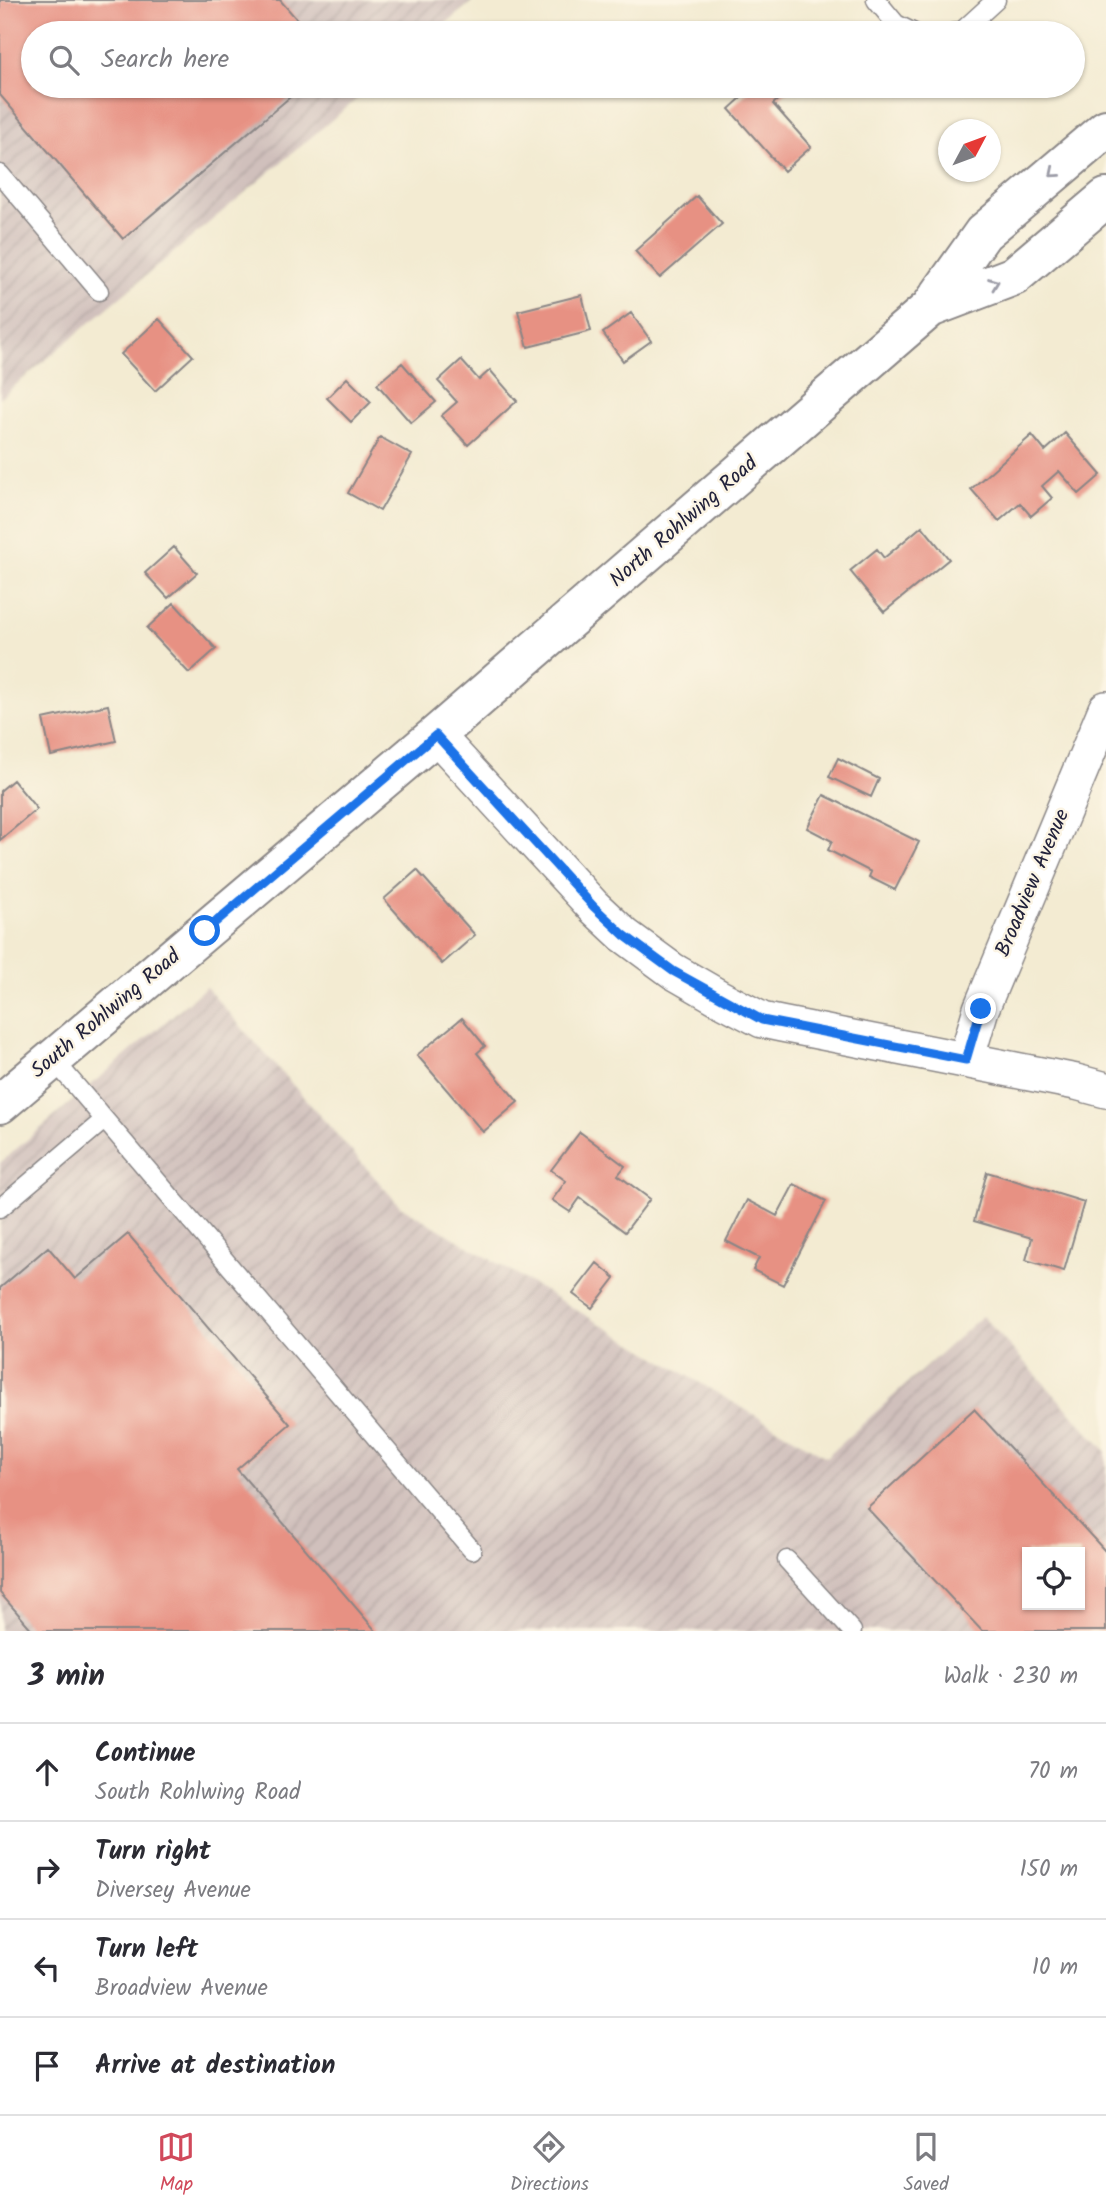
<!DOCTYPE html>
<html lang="en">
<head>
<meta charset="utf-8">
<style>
  :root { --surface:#fff; --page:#f7f7f7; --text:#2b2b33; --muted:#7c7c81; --line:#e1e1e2; --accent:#d1495b }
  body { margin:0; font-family:Kalam,sans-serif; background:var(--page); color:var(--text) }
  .controls { position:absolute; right:21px; bottom:21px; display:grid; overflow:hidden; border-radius:0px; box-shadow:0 2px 5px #0004 }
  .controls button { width:63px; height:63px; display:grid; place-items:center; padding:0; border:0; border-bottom:2px solid var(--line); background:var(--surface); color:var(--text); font:35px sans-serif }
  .compass { position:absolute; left:938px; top:119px; width:63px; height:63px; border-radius:50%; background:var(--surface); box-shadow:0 2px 5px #0004; rotate:49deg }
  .stop { position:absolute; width:21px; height:21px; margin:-16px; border:5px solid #1a73e8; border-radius:50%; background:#fff }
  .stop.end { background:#1a73e8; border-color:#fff; box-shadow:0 2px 7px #0008 }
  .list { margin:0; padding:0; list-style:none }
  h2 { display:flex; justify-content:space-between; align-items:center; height:91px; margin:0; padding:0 28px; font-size:30px }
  h2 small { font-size:23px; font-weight:400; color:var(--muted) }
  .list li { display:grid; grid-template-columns:46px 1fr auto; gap:21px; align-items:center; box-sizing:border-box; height:98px; padding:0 28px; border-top:2px solid var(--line) }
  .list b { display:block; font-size:26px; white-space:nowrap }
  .list p { margin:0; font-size:23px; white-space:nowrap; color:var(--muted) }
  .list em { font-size:23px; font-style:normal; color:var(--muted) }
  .icon { flex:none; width:38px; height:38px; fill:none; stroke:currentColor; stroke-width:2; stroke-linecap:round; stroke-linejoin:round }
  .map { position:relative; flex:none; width:1106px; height:1631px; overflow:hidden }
  .search { position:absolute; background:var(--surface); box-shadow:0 2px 5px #0004; left:21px; right:21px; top:21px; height:77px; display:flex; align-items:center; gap:18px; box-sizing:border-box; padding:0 24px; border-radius:38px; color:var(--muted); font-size:26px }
  .sheet { height:483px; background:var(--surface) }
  nav { display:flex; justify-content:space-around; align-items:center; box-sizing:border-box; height:98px; border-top:2px solid var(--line); background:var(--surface); font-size:19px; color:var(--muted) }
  nav a { display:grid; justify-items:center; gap:4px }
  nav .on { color:var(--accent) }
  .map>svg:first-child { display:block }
  .industrial { fill:url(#industrial-furrows); fill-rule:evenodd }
  .building { fill:#e79183; fill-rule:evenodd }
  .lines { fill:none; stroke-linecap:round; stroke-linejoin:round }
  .service-casing { stroke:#8a8686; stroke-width:21 }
  .minor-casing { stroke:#8a8686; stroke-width:38 }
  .primary-casing { stroke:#8a8686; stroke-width:42 }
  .service { stroke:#fff; stroke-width:18 }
  .minor { stroke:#fff; stroke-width:35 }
  .primary { stroke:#fff; stroke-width:38 }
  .oneway { stroke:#9c9ca7 }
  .route { stroke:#1a73e8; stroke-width:9 }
  .labels { text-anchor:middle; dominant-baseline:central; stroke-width:5; stroke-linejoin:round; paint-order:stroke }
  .street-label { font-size:21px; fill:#22223b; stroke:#fcf5e5 }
</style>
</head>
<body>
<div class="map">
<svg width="1106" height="1631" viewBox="0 0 1106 1631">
  <defs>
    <pattern id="industrial-furrows" width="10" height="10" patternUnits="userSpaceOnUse" patternTransform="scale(1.75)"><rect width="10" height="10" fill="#d0c0bc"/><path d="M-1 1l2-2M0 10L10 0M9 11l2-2" fill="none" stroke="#b2a5a2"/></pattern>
  </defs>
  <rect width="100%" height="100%" fill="#fcf5e5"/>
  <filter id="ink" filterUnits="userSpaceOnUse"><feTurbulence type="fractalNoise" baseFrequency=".0143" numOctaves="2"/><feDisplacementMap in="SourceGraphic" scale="14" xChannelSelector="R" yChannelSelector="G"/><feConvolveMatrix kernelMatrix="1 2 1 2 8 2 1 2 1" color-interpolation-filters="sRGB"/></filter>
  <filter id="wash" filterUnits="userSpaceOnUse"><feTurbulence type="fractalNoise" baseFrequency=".00686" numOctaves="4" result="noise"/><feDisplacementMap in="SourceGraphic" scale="28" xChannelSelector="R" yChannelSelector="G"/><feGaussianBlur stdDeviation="1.57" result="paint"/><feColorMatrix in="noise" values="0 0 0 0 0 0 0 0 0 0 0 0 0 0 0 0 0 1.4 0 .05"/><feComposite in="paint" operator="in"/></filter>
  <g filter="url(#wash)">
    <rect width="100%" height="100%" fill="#f3ebd2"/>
    <path class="industrial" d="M 0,0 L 474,0 L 434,33 L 33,33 L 33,86 L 372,86 L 0,398 Z
      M 206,987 L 400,1206 L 826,1457 L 982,1316 L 1106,1451 L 1106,1631 L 0,1631 L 0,1163 ZM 1027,1552 L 1080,1552 L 1080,1605 L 1027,1605 Z"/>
    <g id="blocks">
      <path class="building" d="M 0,0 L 280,0 L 309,33 L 33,33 L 33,86 L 303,86 L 123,239 L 0,95 Z
        M 750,86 L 789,86 L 791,88 L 773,104 L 811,147 L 784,171 L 729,109 L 752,88 Z
        M 697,196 L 722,224 L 660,278 L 635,251 Z
        M 582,295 L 591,331 L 528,347 L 518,311 Z
        M 631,313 L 651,341 L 623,361 L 603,333 Z
        M 159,319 L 193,356 L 155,391 L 121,354 Z
        M 461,360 L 479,380 L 490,370 L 517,401 L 468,445 L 441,416 L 457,402 L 438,381 Z
        M 402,363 L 436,402 L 411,423 L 377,384 Z
        M 347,378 L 371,402 L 351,422 L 327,398 Z
        M 1065,433 L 1101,475 L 1079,494 L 1059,471 L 1042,486 L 1052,498 L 1031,516 L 1020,503 L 999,521 L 971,489 L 1032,435 L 1045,451 Z
        M 380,437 L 412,455 L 380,511 L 348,493 Z
        M 922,526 L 949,559 L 884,612 L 850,571 L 877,549 L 884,558 Z
        M 174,547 L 197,573 L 168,598 L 145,573 Z
        M 174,603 L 216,649 L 189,673 L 147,628 Z
        M 108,705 L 116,741 L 51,756 L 43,719 Z
        M 838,758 L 879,779 L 871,797 L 829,777 Z
        M 13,780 L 37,809 L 0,840 L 0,791 Z
        M 824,795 L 919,842 L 895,890 L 869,877 L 871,872 L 828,850 L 832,841 L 807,828 Z
        M 417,870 L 475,935 L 442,964 L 384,899 Z
        M 462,1018 L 485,1046 L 477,1053 L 518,1102 L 483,1132 L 417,1055 Z
        M 580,1132 L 625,1166 L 618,1175 L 650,1199 L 625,1232 L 580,1198 L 570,1212 L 552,1200 L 566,1181 L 551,1170 Z
        M 987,1172 L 1084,1202 L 1064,1271 L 1026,1260 L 1032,1238 L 974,1221 Z
        M 794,1184 L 826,1201 L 783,1285 L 753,1270 L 759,1258 L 726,1241 L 747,1200 L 777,1216 Z
        M 128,1234 L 290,1424 L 237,1469 L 376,1631 L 33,1631 L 0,1593 L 0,1288 L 48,1247 L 75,1279 Z
        M 597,1263 L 615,1278 L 592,1308 L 573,1294 Z
        M 974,1409 L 1106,1552 L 1106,1631 L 982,1631 L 867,1508 ZM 1027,1552 L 1080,1552 L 1080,1605 L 1027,1605 Z"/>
    </g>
  </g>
  <g filter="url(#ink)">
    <use href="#blocks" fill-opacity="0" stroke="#8a8686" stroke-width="2"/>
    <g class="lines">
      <g class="service-casing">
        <path id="service" d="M 876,0 L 896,24 L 914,33
          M 952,33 L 961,32 L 996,0
          M 0,174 L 99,291
          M 53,1059 L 472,1550
          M 0,1208 L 104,1120
          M 787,1560 L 852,1631"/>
      </g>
      <g class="minor-casing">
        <path id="minor" d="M 436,735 L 594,907 L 624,935 L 673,971 L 718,997 L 762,1020 L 781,1024 L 1076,1082 L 1106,1090
          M 966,1060 L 981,1009 L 1106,709"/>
      </g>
      <g class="primary-casing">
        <path id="primary" d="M 930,308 L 1014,276 L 1106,198
          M 0,1104 L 436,735 L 930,308 L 983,233 L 1106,129"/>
      </g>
      <use href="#service" class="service"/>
      <use href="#minor" class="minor"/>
      <use href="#primary" class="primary"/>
    </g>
    <defs><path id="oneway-chevron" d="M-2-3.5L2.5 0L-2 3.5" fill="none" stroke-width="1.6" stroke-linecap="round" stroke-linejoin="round" transform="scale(1.75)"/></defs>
    <g class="oneway">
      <use href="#oneway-chevron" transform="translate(1054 173) rotate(140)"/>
      <use href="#oneway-chevron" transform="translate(994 283) rotate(-21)"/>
    </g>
  </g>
  <g class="lines" filter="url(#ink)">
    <path class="route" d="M 205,931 L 436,735 L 594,907 L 624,935 L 673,971 L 762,1020 L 966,1060 L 981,1009"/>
  </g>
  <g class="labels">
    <g class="street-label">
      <text transform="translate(684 522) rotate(-41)">North Rohlwing Road</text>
      <text transform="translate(1033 883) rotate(-67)">Broadview Avenue</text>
      <text transform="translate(106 1014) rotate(-40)">South Rohlwing Road</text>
    </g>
  </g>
</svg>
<div class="controls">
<button><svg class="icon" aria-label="locate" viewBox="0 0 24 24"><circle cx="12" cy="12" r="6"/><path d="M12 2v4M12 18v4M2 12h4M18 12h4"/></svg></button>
</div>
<svg class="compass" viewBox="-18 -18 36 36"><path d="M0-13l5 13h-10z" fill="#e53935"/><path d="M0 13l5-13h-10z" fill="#7c7c81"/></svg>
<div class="stop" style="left:205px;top:931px"></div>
<div class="stop end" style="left:981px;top:1009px"></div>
<div class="search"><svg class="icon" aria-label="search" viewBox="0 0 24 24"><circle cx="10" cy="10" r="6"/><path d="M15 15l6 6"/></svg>Search here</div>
</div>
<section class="sheet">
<h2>3 min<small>Walk · 230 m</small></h2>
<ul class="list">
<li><svg class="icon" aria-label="ahead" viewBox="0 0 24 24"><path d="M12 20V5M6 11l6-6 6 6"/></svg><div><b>Continue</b><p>South Rohlwing Road</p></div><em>70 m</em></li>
<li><svg class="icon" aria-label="right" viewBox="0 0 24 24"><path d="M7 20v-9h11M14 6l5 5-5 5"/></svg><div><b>Turn right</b><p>Diversey Avenue</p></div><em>150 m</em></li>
<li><svg class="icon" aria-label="left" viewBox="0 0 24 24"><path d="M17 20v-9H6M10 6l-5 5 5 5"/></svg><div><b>Turn left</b><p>Broadview Avenue</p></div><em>10 m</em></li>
<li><svg class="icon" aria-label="arrive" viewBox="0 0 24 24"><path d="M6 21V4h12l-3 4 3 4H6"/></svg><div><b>Arrive at destination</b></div></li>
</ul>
</section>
<nav>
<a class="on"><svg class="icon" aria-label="map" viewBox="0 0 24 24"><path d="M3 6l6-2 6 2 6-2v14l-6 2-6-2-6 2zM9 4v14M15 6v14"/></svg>Map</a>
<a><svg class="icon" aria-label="directions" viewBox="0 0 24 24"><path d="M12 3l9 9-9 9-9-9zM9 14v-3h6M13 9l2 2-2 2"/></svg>Directions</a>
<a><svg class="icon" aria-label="saved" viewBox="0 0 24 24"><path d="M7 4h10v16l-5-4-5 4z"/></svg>Saved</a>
</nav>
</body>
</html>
